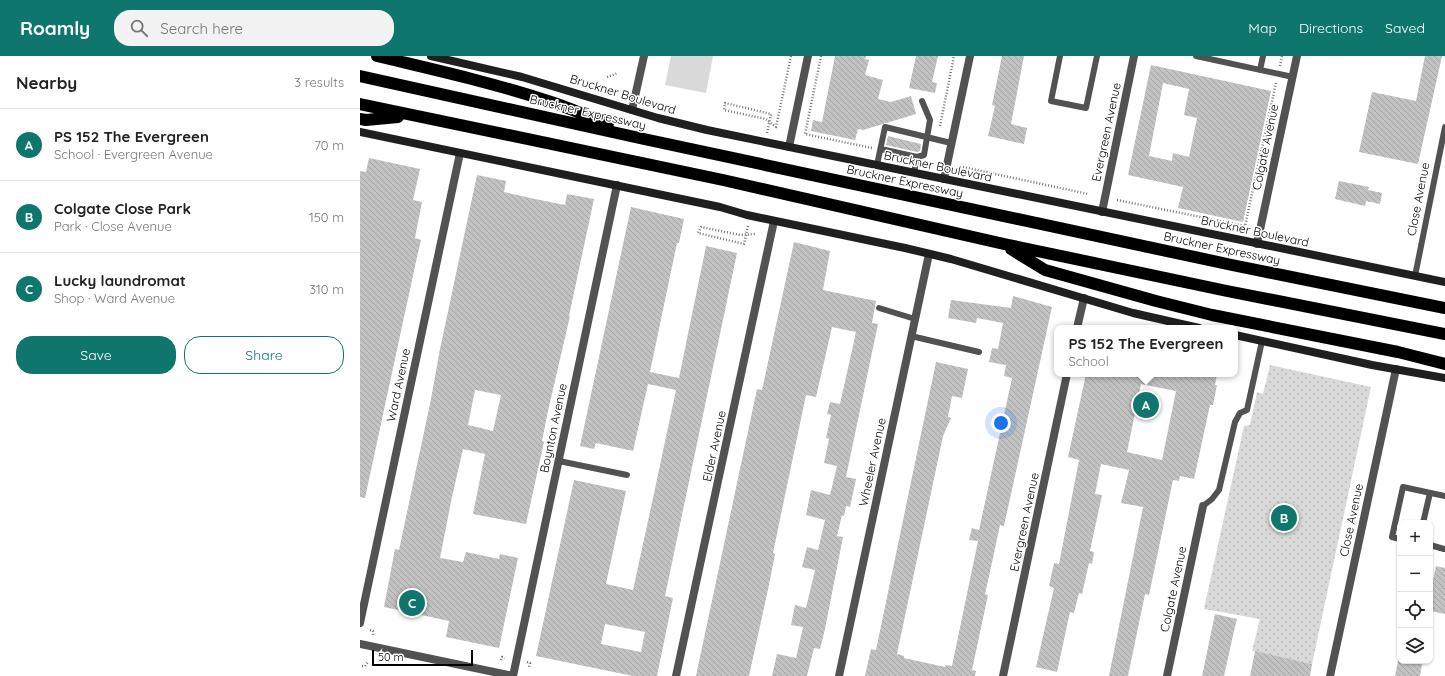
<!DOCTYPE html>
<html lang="en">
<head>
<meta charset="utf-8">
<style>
  :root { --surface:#fff; --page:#f2f2f2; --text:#222; --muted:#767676; --line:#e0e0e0; --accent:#0f766e }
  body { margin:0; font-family:Quicksand,sans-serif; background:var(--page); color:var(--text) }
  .controls { position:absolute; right:12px; bottom:12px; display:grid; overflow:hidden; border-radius:8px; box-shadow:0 1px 3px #0004 }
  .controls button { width:36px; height:36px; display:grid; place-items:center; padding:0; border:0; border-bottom:1px solid var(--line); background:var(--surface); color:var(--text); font:20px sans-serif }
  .scale { position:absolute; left:12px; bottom:10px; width:101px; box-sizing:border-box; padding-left:4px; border:2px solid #000; border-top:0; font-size:11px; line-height:14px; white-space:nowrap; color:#000; -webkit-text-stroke:3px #fff; paint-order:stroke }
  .you { position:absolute; left:641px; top:367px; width:14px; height:14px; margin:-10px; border:3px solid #fff; border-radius:50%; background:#1a73e8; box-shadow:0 0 0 6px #1a73e833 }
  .badge { display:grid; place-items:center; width:26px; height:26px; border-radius:50%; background:var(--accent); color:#fff; font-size:13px; font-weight:700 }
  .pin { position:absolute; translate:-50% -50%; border:2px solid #fff; box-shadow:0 1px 4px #0006 }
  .popup { position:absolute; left:694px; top:269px; width:184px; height:52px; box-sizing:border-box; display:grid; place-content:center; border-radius:8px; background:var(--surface); filter:drop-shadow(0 1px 3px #0005); font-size:13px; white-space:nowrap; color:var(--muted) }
  .popup b { font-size:15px; color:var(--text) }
  .popup::after { content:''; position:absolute; left:50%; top:100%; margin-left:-8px; border:8px solid transparent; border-top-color:var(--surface) }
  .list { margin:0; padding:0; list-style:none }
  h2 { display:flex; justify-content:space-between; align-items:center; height:52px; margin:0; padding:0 16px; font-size:17px }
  h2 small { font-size:13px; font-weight:400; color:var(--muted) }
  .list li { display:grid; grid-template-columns:26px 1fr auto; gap:12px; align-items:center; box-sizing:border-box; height:72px; padding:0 16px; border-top:1px solid var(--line) }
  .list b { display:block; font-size:15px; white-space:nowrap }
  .list p { margin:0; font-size:13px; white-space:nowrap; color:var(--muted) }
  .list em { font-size:13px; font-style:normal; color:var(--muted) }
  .actions { display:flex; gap:8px; padding:12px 16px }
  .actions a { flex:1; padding:9px 0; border:1px solid var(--accent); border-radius:16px; text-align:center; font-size:14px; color:var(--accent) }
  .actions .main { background:var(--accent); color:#fff }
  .icon { flex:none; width:22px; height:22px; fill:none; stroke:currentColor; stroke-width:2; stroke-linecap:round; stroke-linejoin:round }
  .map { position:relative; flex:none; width:1085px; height:620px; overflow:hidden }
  header { display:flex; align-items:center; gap:24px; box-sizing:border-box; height:56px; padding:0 20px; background:var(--accent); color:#fff }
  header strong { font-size:19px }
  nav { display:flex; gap:22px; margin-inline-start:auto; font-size:14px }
  .search { width:280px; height:36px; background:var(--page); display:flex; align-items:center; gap:10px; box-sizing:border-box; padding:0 14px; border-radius:16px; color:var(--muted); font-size:15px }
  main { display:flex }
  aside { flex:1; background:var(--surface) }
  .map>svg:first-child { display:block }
  .green { fill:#d9d9d9 }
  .park { fill:url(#park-dots) }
  .building { fill:url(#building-back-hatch); fill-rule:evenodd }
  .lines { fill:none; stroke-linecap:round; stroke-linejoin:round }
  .path { stroke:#747474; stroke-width:2.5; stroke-dasharray:1 2; stroke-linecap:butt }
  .service { stroke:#525252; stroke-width:6 }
  .minor { stroke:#525252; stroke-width:8 }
  .tertiary { stroke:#525252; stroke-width:8 }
  .secondary { stroke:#1f1f1f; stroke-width:8 }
  .motorway { stroke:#000; stroke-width:12 }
  .labels { text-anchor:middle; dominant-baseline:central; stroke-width:3; stroke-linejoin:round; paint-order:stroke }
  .street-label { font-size:12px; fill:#000; stroke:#fff }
</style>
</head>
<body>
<header>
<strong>Roamly</strong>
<div class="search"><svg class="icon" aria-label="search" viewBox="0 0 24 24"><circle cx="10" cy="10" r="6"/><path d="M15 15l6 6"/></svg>Search here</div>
<nav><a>Map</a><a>Directions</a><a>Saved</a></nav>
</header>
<main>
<aside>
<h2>Nearby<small>3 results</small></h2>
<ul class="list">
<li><span class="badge">A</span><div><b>PS 152 The Evergreen</b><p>School · Evergreen Avenue</p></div><em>70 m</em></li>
<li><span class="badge">B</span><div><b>Colgate Close Park</b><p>Park · Close Avenue</p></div><em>150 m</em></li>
<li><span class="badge">C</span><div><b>Lucky laundromat</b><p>Shop · Ward Avenue</p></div><em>310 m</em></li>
</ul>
<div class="actions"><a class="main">Save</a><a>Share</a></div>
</aside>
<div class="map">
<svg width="1085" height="620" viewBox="0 0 1085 620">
  <defs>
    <pattern id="park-dots" width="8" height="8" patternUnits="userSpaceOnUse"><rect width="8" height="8" fill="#d9d9d9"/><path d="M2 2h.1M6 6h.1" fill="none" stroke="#b8b8b8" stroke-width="1.8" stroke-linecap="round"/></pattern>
    <pattern id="building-back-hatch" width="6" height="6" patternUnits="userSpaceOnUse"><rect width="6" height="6" fill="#c2c2c2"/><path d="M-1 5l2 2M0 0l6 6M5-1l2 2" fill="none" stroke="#a5a5a5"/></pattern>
  </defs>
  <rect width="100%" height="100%" fill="#fff"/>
  <path class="green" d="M 311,0 L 353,0 L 346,37 L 305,29 Z"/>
  <path class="park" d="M 910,309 L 1011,331 L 952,608 L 892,595 L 900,563 L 844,553 L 884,370 L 890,369 L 897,336 L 903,338 Z"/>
  <path class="building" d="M 475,0 L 506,0 L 505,3 L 509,4 L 505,19 L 523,24 L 518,43 L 531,46 L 551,40 L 556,58 L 503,74 L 498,73 L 495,84 L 451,75 L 453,64 L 462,66 Z
    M 556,0 L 578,0 L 572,26 L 577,27 L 575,37 L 549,32 Z
    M 642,0 L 664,0 L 651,68 L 667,72 L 664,88 L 628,80 L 635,50 L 632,49 Z
    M 1065,0 L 1082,0 L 1058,108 L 999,96 L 1012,36 L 1056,45 Z
    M 791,9 L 911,35 L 883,166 L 818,152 L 823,131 L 768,119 ZM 803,27 L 829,33 L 824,59 L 837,62 L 829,101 L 813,97 L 812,105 L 789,100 Z
    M 528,80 L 561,88 L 560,95 L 557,96 L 526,89 Z
    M 9,102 L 60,113 L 53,144 L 62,146 L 55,182 L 61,184 L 57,201 L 5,442 L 0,441 L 0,115 L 6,116 Z
    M 117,119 L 146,125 L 144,136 L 175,143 L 205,149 L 207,138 L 234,143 L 209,260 L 210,260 L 188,355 L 182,385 L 184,386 L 166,468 L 113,458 L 125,398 L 103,393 L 92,441 L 80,502 L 103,506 L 106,496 L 139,503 L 140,498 L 158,502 L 139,592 L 86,581 L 89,565 L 24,551 L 35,493 L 39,494 L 71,343 L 80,293 ZM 115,334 L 141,339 L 133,375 L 108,369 Z
    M 979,125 L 1009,131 L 1008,134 L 1022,137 L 1020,148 L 1006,145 L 1005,150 L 975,143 Z
    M 271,151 L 324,163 L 319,187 L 317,187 L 290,316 L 319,322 L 346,190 L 377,197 L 305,540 L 313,542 L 297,620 L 273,620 L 176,600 L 214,424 L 266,435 L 246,528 L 273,534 L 293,442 L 316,334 L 288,328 L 273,395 L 236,387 L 234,393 L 220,390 ZM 245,568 L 285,576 L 281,596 L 241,588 Z
    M 434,186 L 470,195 L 463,234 L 516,245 L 512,267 L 518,268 L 486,421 L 496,423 L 490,451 L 486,450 L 484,460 L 482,459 L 477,480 L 483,481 L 465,573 L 460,593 L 454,592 L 447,620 L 412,620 L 417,598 L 436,602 L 443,571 L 431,569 L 435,549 L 446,552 L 455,514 L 442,511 L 447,491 L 458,494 L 465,464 L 446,459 L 451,434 L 470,439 L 477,410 L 464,407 L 469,383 L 466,382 L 471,359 L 467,358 L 470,346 L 480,348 L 496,276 L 472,271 L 456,341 L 446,339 L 413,497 L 415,498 L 409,529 L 389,620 L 336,620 L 397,333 L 402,334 Z
    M 653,240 L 692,251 L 644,470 L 640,469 L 633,502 L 625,538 L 628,539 L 612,614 L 616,615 L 615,620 L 505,620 L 511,593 L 516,594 L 576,306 L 608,313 L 602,342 L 592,340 L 588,361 L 591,362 L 583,380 L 537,598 L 544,600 L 544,602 L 585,611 L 586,609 L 592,610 L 618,485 L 609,484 L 612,472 L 619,474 L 652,322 L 644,320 L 646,309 L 629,306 L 632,292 L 638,293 L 643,267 L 617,262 L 616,267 L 588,262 L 591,244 L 651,252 Z
    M 726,318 L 857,318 L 855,329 L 857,329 L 853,349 L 850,349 L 834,423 L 820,420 L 819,425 L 813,424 L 789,539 L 785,538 L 768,620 L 749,620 L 783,451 L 761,447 L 769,414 L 741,408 L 735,438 L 742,439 L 730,495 L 734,496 L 732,508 L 729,507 L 722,538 L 719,537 L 714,557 L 710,556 L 697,616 L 676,611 L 694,532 L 689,530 L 694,507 L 699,508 L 719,404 L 708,401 ZM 781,328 L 816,335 L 802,404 L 767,396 Z
    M 1076,510 L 1085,512 L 1085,558 L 1070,555 L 1070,538 Z
    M 855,558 L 877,563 L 874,575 L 864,620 L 842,620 Z
    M 895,595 L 952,608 L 950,620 L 890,620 Z
    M 1038,605 L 1054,605 L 1062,608 L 1060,620 L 1035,620 Z"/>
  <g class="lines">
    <path class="path" d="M 461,0 L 445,78 L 512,92
      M 920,10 L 922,0
      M 247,21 L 258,17
      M 580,70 L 594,0
      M 407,77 L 411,58 L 365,47 L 364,54 L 406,63 L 416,71 L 431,0
      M 603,111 L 728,138
      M 757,144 L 885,170 L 916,27
      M 388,170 L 384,188 L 338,177 L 341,171 L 380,179 L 395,178
      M 10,574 L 13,575 L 13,579
      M 141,604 L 142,601 L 145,602
      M 167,606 L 170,607 L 169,611
      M 2,610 L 5,610 L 8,606"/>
    <path class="service" d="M 700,0 L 691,45 L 726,52 L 737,0
      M 836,0 L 933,21
      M 900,14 L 903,0
      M 521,93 L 557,101
      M 517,109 L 525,71 L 591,87
      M 554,117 L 557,101 L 564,99 L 570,64 L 562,45
      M 1055,220 L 1085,71
      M 519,252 L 555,263
      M 551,280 L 619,296
      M 199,405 L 267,419
      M 843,450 L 852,443 L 859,434 L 875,366 L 880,357 L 887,354 L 902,285
      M 1063,467 L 1070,437
      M 1040,483 L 1032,481 L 1043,431 L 1085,440
      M 1070,489 L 1084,493"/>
    <path class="minor" d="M 272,54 L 284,0
      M 429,91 L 448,0
      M 584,123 L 610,0
      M 742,156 L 774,0
      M 897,188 L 937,0
      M 717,272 L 724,242
      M 0,567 L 100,97
      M 153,620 L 257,129
      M 316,620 L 414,165
      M 479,620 L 569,198
      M 643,620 L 707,318
      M 807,620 L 843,450
      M 970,620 L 1036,313"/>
    <path class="tertiary" d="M 0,588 L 153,620"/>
    <path class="secondary" d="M 71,0 L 162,21 L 298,62 L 347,74 L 1085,226
      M 0,76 L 360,151 L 387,159 L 545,192 L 591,203 L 773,257 L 839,272
      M 875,279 L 1012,309 L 1085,322"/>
    <path class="motorway" d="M 17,0 C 75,14 134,27 191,46 C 210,52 229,61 248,68
      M 0,20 L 284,83 L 872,209 L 1085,252
      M 0,48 L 363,124 L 644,188 L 867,235 L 1085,278
      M 0,63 L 6,64 L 38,61
      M 651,193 L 685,214 L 796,245 L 852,259 L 1038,296 L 1085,308"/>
  </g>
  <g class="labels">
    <g class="street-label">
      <text transform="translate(263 38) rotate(17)">Bruckner Boulevard</text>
      <text transform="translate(228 56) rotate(13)">Bruckner Expressway</text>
      <text transform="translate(746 76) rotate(-78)">Evergreen Avenue</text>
      <text transform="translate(905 91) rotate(-78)">Colgate Avenue</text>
      <text transform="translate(578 110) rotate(12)">Bruckner Boulevard</text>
      <text transform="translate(545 125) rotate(12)">Bruckner Expressway</text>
      <text transform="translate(1058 143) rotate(-79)">Close Avenue</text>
      <text transform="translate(895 175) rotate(12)">Bruckner Boulevard</text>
      <text transform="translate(862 192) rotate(12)">Bruckner Expressway</text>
      <text transform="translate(38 329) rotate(-78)">Ward Avenue</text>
      <text transform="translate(193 372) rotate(-78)">Boynton Avenue</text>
      <text transform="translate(354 390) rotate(-78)">Elder Avenue</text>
      <text transform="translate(512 406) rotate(-78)">Wheeler Avenue</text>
      <text transform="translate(991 464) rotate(-78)">Close Avenue</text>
      <text transform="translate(664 466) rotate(-78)">Evergreen Avenue</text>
      <text transform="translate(813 533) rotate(-78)">Colgate Avenue</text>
    </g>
  </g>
</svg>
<div class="controls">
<button>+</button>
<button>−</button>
<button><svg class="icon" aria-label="locate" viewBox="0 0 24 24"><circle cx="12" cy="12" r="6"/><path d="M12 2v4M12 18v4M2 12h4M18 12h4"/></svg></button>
<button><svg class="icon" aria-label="layers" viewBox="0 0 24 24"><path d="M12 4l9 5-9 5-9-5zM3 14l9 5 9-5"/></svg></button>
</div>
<div class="scale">50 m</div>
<div class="you"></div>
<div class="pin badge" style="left:786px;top:349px">A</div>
<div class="popup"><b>PS 152 The Evergreen</b>School</div>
<div class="pin badge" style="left:924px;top:462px">B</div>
<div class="pin badge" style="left:52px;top:547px">C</div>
</div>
</main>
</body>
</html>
